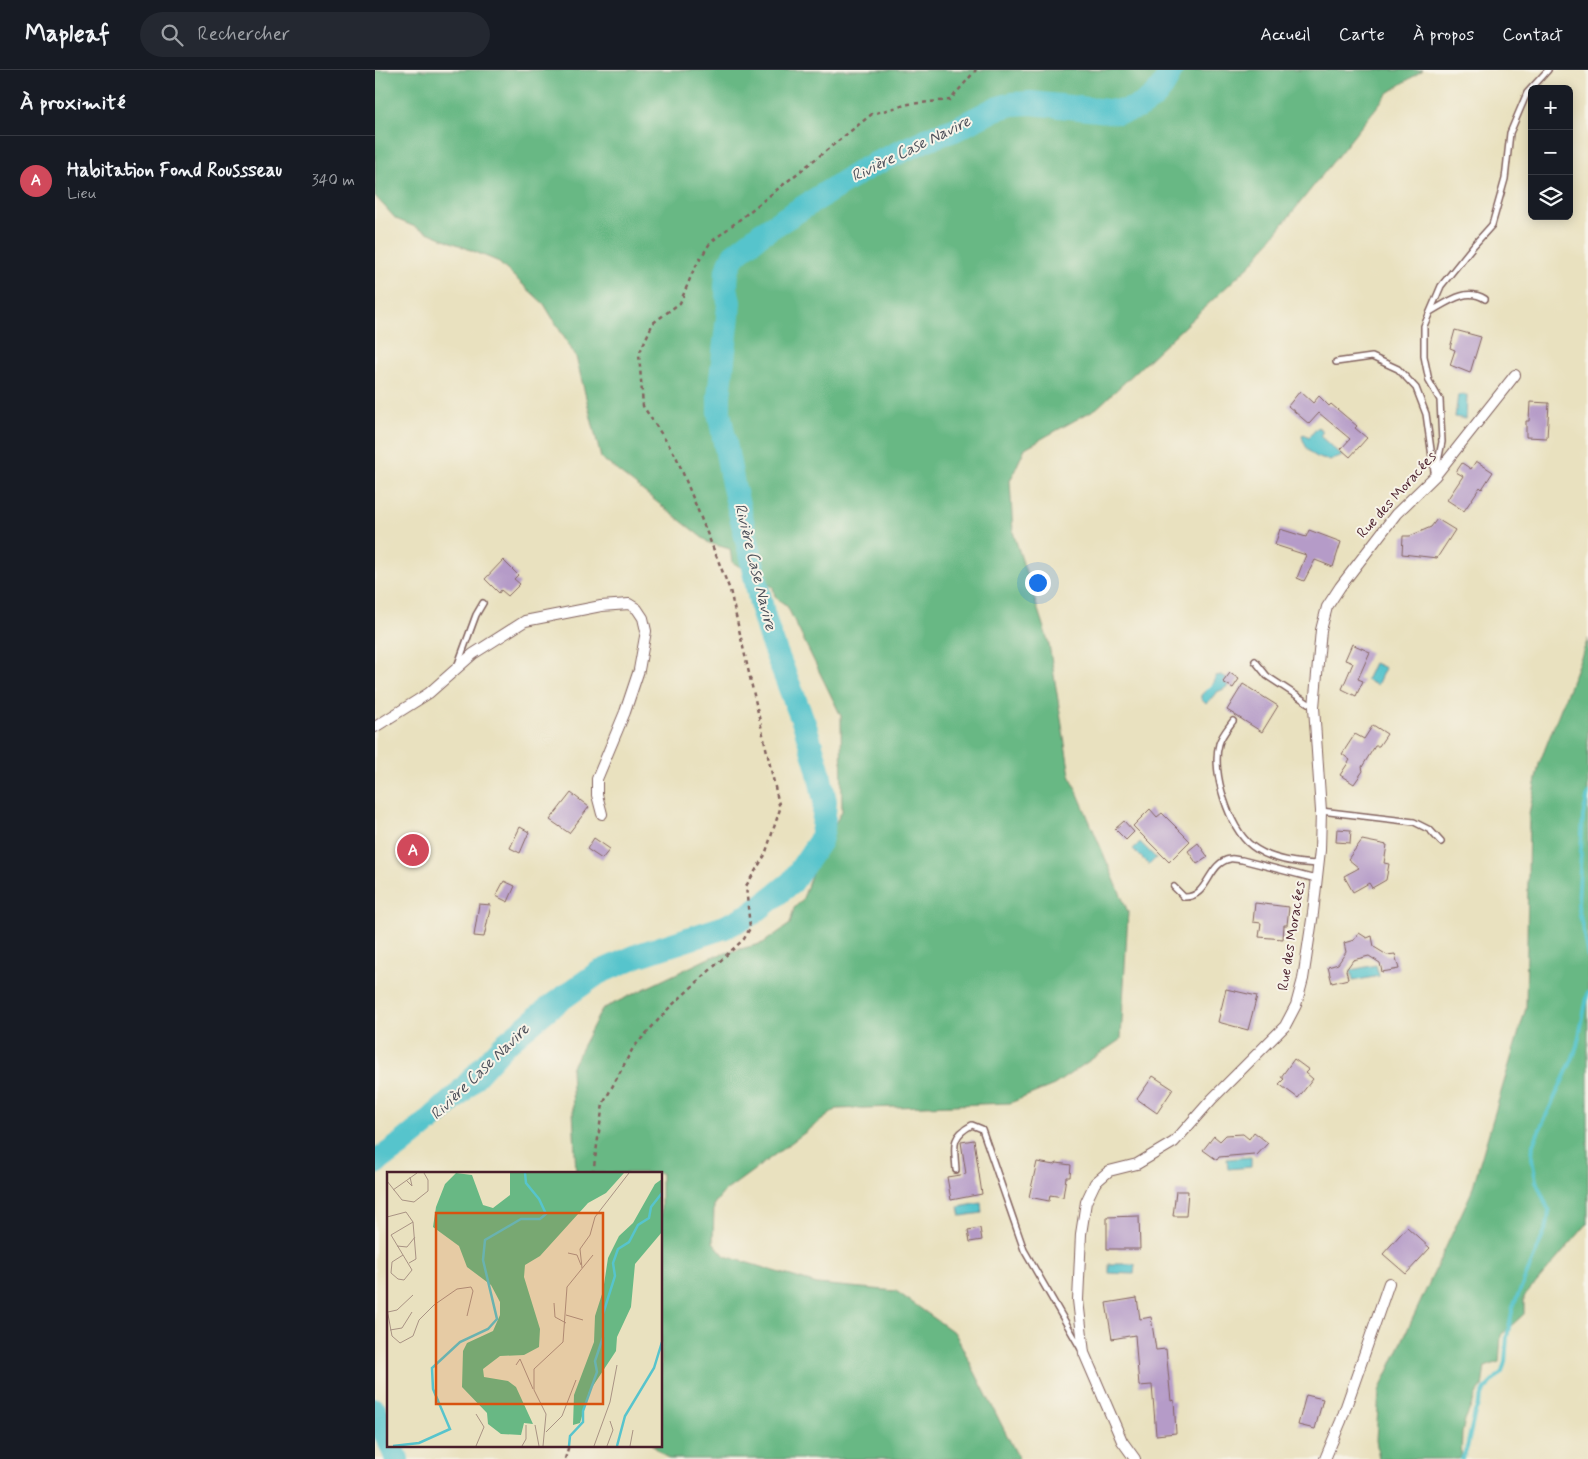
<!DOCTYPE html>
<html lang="fr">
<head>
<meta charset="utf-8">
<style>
  :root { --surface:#171b24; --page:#242831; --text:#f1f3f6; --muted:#9ea1a6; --line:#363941; --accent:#d1495b }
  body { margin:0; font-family:Mynerve,sans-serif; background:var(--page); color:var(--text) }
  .controls { position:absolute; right:15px; top:15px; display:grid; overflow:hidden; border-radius:8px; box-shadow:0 2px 12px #0003 }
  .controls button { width:45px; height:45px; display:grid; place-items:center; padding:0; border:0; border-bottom:1px solid var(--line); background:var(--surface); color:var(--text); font:25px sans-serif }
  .you { position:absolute; left:662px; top:512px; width:18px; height:18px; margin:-12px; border:4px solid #fff; border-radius:50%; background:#1a73e8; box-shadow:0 0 0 8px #1a73e833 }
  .badge { display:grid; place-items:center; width:32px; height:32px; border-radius:50%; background:var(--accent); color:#fff; font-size:16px; font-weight:700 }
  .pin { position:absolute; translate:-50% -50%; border:2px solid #fff; box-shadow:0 1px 5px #0006 }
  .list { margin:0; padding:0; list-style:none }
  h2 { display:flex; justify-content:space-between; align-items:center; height:65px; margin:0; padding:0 20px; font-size:21px }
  h2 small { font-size:16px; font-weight:400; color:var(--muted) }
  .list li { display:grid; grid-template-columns:32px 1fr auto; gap:15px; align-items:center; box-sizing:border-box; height:90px; padding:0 20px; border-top:1px solid var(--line) }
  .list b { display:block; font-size:19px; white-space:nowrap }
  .list p { margin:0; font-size:16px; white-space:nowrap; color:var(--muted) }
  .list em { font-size:16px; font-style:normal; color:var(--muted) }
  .icon { flex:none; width:28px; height:28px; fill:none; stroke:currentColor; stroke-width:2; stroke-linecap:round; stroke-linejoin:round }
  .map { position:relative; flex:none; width:1213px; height:1389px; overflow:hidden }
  header { display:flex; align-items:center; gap:30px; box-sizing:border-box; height:70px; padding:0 25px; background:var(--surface); border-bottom:1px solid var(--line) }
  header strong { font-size:24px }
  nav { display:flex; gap:28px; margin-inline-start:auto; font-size:18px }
  .search { width:350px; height:45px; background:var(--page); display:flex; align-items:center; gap:12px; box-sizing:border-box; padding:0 18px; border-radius:28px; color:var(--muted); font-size:19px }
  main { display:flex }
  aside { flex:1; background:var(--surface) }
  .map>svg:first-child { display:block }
  .forest { fill:#68b884; stroke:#596c58 }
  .water { fill:#57c4cc; stroke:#50727c }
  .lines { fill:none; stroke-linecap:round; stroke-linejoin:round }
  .stream { stroke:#57c4cc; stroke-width:4 }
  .river { stroke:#57c4cc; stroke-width:24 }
  .building { fill:#b59bc8 }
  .service-casing { stroke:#82635f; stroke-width:8 }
  .minor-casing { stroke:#82635f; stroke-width:12 }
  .path { stroke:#82635f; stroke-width:2.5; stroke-dasharray:4 4; stroke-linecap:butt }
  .service { stroke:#fff; stroke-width:5 }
  .minor { stroke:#fff; stroke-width:10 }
  .labels { text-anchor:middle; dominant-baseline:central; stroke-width:4; stroke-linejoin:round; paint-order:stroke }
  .street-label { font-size:15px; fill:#4a1f2b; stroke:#f7f3e8 }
  .water-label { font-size:16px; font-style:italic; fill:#4e515b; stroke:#f7f3e8 }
  .inset-river { fill:none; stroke:#57c4cc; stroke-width:2.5 }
  .inset-road { fill:none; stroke:#a99384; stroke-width:1 }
  .view { fill:#d8530f; fill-opacity:0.15; stroke:#d8530f; stroke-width:2.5 }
  .inset-edge { fill:none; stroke:#4a1f2b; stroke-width:2.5 }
</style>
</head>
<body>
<header>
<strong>Mapleaf</strong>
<div class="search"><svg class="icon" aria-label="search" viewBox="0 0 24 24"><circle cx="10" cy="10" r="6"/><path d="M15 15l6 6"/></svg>Rechercher</div>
<nav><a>Accueil</a><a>Carte</a><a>À propos</a><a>Contact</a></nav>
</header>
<main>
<aside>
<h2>À proximité<small></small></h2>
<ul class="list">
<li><span class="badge">A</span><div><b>Habitation Fond Roussseau</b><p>Lieu</p></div><em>340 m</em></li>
</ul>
</aside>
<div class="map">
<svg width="1213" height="1389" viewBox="0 0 1213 1389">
  <rect width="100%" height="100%" fill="#f7f3e8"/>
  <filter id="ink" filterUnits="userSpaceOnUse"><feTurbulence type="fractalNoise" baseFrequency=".02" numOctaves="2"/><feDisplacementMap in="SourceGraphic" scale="10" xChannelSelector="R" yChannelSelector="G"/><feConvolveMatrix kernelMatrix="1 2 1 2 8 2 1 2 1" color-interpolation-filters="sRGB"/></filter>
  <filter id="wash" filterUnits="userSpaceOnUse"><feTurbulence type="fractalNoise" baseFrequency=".0096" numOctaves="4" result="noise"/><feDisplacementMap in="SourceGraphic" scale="20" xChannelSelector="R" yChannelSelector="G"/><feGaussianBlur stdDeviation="1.12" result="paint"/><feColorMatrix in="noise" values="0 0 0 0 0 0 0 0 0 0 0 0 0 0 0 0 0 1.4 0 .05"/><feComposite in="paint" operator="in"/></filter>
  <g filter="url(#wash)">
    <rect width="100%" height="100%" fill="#e9e1bf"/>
    <path class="forest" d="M 0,0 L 1048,0 L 1013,23 L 876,194 L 722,338 L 650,378 L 635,411 L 638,462 L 674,574 L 695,705 L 753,842 L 746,969 L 679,1015 L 635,1033 L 462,1039 L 349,1122 L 339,1134 L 338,1172 L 350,1186 L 442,1214 L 521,1221 L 580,1263 L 644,1389 L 294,1389 L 277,1375 L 286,1375 L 286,1103 L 201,1103 L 196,998 L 227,939 L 336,887 L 388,873 L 415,854 L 419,838 L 427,830 L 430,823 L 443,785 L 467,741 L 466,646 L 412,536 L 400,527 L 398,517 L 357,492 L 355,479 L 334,473 L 226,388 L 201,287 L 169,234 L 122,191 L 21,149 L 0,126 Z
      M 1213,569 L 1213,1153 L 1149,1227 L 1149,1244 L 1126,1265 L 1124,1292 L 1110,1297 L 1107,1317 L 1101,1325 L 1090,1350 L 1087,1363 L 1086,1387 L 1084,1389 L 1004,1389 L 1001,1370 L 1004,1321 L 1096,1123 L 1151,938 L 1154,744 L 1164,694 Z"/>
    <path class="water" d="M 1083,325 L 1092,325 L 1091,349 L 1080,347 Z
      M 943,357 L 948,361 L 945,366 L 967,386 C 949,396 931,385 927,366 L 929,364 L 934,367 Z
      M 999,593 L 1010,598 L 1002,615 L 991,610 Z
      M 846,605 L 852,608 L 849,612 L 853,615 L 851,618 L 842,622 L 831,634 L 826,629 L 826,625 L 839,612 L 841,606 Z
      M 765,772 L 781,788 L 774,795 L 758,779 Z
      M 1001,895 L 1004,906 L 978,911 L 976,900 Z
      M 876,1087 L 876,1097 L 853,1099 L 852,1089 Z
      M 606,1133 L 607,1143 L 586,1146 L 584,1137 Z
      M 734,1194 L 760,1194 L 759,1204 L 734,1203 Z"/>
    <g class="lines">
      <path class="stream" d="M 1213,724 L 1208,746 L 1203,835 L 1213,886
        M 1087,1389 L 1092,1378 L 1100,1342 L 1110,1319 L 1127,1302 L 1130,1292 L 1132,1267 L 1138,1237 L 1172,1156 L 1174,1141 L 1161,1111 L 1157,1088 L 1158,1074 L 1197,990 L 1202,976 L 1213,923"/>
      <path class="river" d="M 0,1093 L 25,1075 L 52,1053 L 82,1026 L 129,975 L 175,937 L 223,903 L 264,885 L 350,857 L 378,843 L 417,812 L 445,771 L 448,759 L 450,731 L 443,699 L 430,656 L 395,567 L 388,543 L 375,483 L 358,414 L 344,342 L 344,326 L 353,246 L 354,232 L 351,217 L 352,200 L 359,185 L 387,163 L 493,97 L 555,68 L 579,60 L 620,39 L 637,34 L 656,33 L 743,42 C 770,39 787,24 796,0
        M 0,1340 L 14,1371
        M 16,1375 L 22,1389"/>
    </g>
    <g id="blocks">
      <path class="building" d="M 1080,260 L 1106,267 L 1095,303 L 1075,295 L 1080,280 L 1075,278 Z
        M 925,321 L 938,333 L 944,326 L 954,336 L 956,334 L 982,356 L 980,358 L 992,368 L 975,387 L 966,379 L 975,369 L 944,343 L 934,354 L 913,336 Z
        M 1155,332 L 1174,333 L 1172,368 L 1151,367 L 1151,351 L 1154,351 Z
        M 1101,391 L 1118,402 L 1107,419 L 1105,417 L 1089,441 L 1072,430 L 1088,406 L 1081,402 L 1087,393 L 1096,399 Z
        M 1062,449 L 1080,460 L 1062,488 L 1027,484 L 1028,466 L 1035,466 L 1056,457 Z
        M 905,459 L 931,467 L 934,460 L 966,472 L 958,497 L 940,490 L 929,511 L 922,508 L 931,485 L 900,475 Z
        M 128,490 L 143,505 L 139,509 L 145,514 L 133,526 L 126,520 L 124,523 L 110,509 Z
        M 977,574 L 995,582 L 983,609 L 988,611 L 981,626 L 967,619 L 978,593 L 970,590 Z
        M 855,603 L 864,609 L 858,618 L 848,612 Z
        M 868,614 L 903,636 L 887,662 L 852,640 Z
        M 998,655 L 1012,664 L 1004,676 L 1000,676 L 987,697 L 988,701 L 979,714 L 965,705 L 975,690 L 967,684 L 980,664 L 989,669 Z
        M 196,723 L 214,737 L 194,763 L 175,750 Z
        M 775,739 L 782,747 L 787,743 L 815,771 L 794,792 L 758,756 Z
        M 749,751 L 759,762 L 751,770 L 740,759 Z
        M 145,757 L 154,762 L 145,783 L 135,778 Z
        M 962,759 L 976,760 L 975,773 L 961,772 Z
        M 219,768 L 235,779 L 227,789 L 212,779 Z
        M 987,770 L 1012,775 L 1009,793 L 1014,794 L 1011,810 L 997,818 L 994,813 L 978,822 L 969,806 L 984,798 L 973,789 Z
        M 823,773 L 833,787 L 822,794 L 813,781 Z
        M 129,811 L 140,816 L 133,832 L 121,826 Z
        M 880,833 L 914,837 L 912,855 L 909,855 L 908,869 L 884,867 L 886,853 L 878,852 Z
        M 104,834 L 116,835 L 109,867 L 99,866 Z
        M 984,863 L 992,868 L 997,866 L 999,877 L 1012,885 L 1020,884 L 1024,899 L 1007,902 L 1005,893 L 994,886 L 978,890 L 971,900 L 973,909 L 957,913 L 953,897 L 963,894 L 971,882 L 969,873 L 979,870 Z
        M 851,919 L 882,926 L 873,960 L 843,952 Z
        M 919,989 L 934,1000 L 931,1003 L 938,1009 L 923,1028 L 904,1014 L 909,1009 L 906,1007 Z
        M 778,1006 L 798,1019 L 782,1043 L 762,1029 Z
        M 879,1062 L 893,1073 L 881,1086 L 879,1084 L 844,1087 L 842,1090 L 828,1080 L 839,1066 L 845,1071 L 851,1065 L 868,1064 L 874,1069 Z
        M 599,1070 L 607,1124 L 576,1130 L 572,1107 L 591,1104 L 586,1072 Z
        M 662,1092 L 679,1095 L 682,1093 L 696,1095 L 695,1107 L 691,1107 L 688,1127 L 675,1125 L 674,1131 L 654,1127 Z
        M 801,1121 L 813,1121 L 811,1146 L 798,1146 Z
        M 764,1146 L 765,1179 L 732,1179 L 732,1147 Z
        M 1032,1157 L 1055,1178 L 1031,1204 L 1008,1184 Z
        M 605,1158 L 607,1170 L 595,1172 L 593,1160 Z
        M 762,1228 L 765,1249 L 776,1247 L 781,1280 L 791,1279 L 796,1331 L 799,1330 L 801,1363 L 781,1365 L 777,1315 L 764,1316 L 760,1265 L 737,1269 L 731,1233 Z
        M 931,1325 L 948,1329 L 940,1359 L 923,1355 Z"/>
    </g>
  </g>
  <g filter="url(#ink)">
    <use href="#blocks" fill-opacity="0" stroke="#82635f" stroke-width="1"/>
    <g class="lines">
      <g class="service-casing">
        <path id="service" d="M 1055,242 C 1073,232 1091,217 1110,229
          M 961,292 L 997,287 L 1023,299 L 1041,318 L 1051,344 L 1059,401
          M 1061,401 L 1067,372 L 1065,330 L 1054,311 L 1049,286 L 1049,256 L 1066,216 L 1099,175 L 1117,155 L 1130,109 L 1135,63 L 1152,23 L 1173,0
          M 880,591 L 892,606 L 939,637
          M 83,594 L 101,545 L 108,533
          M 858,651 C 853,658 846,666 844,674 C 836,701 854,759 877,776 C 895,790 921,793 943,794
          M 946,741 L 1039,752 L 1055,760 L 1066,772
          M 799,817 L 809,827 C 834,828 832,793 855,789 C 858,788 863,790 867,790 L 941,809
          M 581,1100 C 580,1078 574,1067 597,1055 L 607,1059 L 649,1180 L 706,1279"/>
      </g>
      <g class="minor-casing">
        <path id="minor" d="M 0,657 L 54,623 L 98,584 L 150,551 L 226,536 L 254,534 L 262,539 L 268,548 L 271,561 L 264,600 L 250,642 L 222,709 L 222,725 L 227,744
          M 760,1389 L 747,1371 L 709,1283 L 703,1230 L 706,1164 L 711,1132 L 720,1113 L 734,1101 L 762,1094 L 799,1072 L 837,1029 L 910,956 L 921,935 L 928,909 L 938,843 L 945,780 L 946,741 L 939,637 L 946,560 L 952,537 L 965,517 L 1021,444 L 1060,406 L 1140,305
          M 950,1389 L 966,1351 L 1014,1213"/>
      </g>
      <path class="path" d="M 218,1103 L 228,1034 L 258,978 L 294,938 L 369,869 L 375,858 L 371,816 L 390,785 L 405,739 L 355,520 L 301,386 L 268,336 L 264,284 L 278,253 L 305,233 L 319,199 L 335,173 L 497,44 L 534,34 L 575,30 L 601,0
        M 190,1389 L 194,1375"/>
      <use href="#service" class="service"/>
      <use href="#minor" class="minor"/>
    </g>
  </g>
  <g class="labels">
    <g class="street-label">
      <text transform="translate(1022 425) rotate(-48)">Rue des Moracées</text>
      <text transform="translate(917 866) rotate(-81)">Rue des Moracées</text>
    </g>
    <g class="water-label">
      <text transform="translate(536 79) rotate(-26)">Rivière Case Navire</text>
      <text transform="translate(380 497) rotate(76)">Rivière Case Navire</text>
      <text transform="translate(105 1002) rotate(-44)">Rivière Case Navire</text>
    </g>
  </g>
  <g transform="translate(12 1102)">
    <rect width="275" height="275" fill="#e9e1bf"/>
    <path d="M 69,1 L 85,3 L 96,33 L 106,36 L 123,23 L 123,1 L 237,1 L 219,21 L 201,31 L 153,84 L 138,93 L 137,105 L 153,157 L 152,175 L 137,183 L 113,184 L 96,197 L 97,205 L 121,209 L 129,215 L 146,252 L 137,251 L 134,263 L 114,262 L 101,252 L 100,241 L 75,215 L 76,179 L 80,171 L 106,159 L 113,143 L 113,130 L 104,113 L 80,95 L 72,74 L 46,55 L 49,35 L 58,12 ZM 275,7 L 275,60 L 248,92 L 244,135 L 230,165 L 229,179 L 202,220 L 193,251 L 186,253 L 187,223 L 207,170 L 208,144 L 216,119 L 221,86 L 232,64 L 246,51 L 268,12 Z" fill="#68b884"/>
    <path class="inset-river" d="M 6,274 L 32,271 L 63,257 L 46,217 L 45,196 L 73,170 L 101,157 L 110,147 L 96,88 L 98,68 L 134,47 L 153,47 L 159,42 L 152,27 L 139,11 L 138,1M 182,274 L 183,264 L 196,250 L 196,239 L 210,200 L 208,189 L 216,165 L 216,142 L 228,104 L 226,91 L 231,77 L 242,70 L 251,53 L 262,46 L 264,35 L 275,21M 230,274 L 238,244 L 267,196 L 275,170"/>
    <path class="inset-road" d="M 19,8 L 25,14 L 23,5M 0,9 L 15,28 L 27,30 L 41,19 L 41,8 L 37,1M 6,18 L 30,1M 0,45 L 19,40 L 26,50 L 29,87 L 22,91M 10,74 L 20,75 L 28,65M 181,81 L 190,83 L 194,93M 16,83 L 5,90 L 4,101 L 11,107 L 17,108 L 25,98 L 4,63 L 26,50M 195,96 L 193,77 L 203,63 L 208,45 L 242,1M 167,131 L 168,145 L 179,151M 0,137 L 5,164 L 13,171 L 26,164 L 32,148 L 47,133 L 70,117 L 84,115 L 86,119 L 80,144M 1,140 L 10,138 L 26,123M 179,143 L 196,148M 3,158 L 15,156 L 25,140M 129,193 L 133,187 L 146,217M 89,242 L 97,255 L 89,274M 148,253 L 152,274M 159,260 L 175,244 L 189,208M 135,274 L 139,267 L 139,253M 156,274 L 159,242 L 147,218 L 147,197 L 176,170 L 180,115 L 206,83M 207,274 L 223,230 L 230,193M 220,274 L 226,258 L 223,249M 243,274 L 246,258"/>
    <path class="view" d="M 49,41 L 216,41 L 216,232 L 49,232 Z"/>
    <rect width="275" height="275" class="inset-edge"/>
  </g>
</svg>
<div class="controls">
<button>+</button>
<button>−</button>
<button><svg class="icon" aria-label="layers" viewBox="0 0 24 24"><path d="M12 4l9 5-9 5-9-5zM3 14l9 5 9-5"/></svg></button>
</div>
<div class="you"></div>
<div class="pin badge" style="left:38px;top:780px">A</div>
</div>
</main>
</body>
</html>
